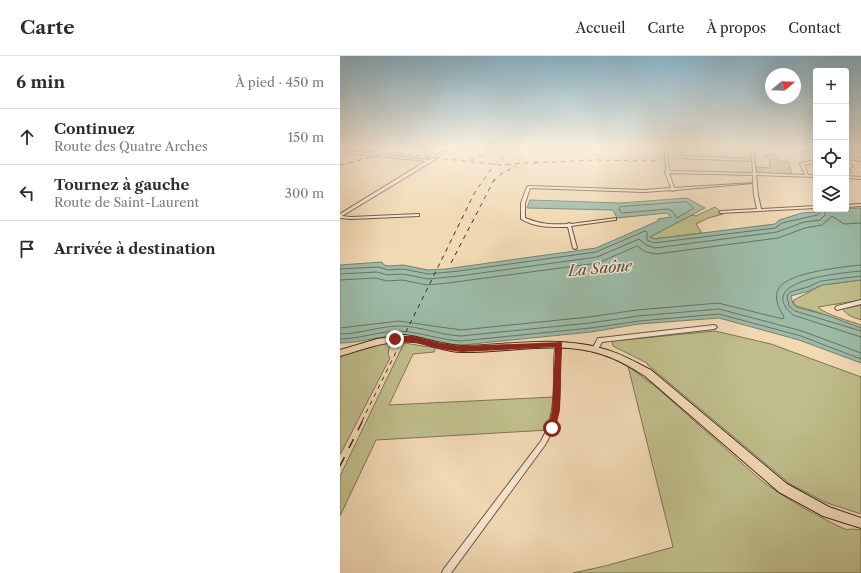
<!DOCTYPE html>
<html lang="fr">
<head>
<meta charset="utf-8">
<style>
  :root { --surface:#fff; --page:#f7f7f7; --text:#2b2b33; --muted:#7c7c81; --line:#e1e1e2 }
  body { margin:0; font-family:"Libre Caslon Text",serif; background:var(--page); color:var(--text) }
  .controls { position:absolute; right:12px; top:12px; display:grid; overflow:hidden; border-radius:4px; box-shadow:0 4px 16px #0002 }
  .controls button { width:36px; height:36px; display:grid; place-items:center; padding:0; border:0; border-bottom:1px solid var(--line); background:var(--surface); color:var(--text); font:20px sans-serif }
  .compass { position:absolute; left:425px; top:12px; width:36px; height:36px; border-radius:50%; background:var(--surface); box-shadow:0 4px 16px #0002; rotate:71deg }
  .stop { position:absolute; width:12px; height:12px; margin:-9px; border:3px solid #8f2418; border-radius:50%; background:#fff }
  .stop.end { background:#8f2418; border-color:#fff; box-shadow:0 1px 4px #0008 }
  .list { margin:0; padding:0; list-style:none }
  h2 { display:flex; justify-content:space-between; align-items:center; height:52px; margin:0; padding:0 16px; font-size:17px }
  h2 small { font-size:13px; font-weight:400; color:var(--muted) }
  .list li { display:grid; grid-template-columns:26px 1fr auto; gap:12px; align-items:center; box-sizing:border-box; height:56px; padding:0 16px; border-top:1px solid var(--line) }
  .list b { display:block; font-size:15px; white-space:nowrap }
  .list p { margin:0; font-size:13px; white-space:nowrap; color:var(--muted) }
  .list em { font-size:13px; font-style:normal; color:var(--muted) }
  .icon { flex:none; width:22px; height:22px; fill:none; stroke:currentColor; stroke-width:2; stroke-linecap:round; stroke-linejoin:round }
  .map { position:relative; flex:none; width:521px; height:517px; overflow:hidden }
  header { display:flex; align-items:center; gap:24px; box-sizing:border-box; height:56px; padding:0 20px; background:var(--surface); border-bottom:1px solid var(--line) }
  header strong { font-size:19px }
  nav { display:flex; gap:22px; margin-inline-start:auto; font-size:14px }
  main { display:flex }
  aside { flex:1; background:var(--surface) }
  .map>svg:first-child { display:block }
  .green { fill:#bfbe8a; stroke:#7d7455 }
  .water { fill:#9cbba7; stroke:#758171 }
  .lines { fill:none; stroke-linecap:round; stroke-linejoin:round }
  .shore { stroke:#6c7264; stroke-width:1 }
  .minor-casing { stroke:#685645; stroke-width:2 }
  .major-casing { stroke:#3b2a20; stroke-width:2 }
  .minor { fill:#f6e6ce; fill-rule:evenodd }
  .major { fill:#f1d9b4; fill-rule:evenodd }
  .rail-far1 { stroke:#3b2a20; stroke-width:1; stroke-dasharray:4.5 4.5; stroke-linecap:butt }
  .rail { stroke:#3b2a20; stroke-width:1.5; stroke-dasharray:10 10; stroke-linecap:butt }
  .route { fill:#8f2418 }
  .labels { text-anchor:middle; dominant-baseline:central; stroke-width:3; stroke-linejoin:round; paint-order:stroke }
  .water-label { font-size:15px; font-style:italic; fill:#534e42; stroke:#f6e6ce }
</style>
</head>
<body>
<header>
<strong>Carte</strong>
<nav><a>Accueil</a><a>Carte</a><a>À propos</a><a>Contact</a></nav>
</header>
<main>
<aside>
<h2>6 min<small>À pied · 450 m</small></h2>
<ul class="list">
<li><svg class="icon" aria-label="ahead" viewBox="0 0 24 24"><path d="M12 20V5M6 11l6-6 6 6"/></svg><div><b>Continuez</b><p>Route des Quatre Arches</p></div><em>150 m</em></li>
<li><svg class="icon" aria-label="left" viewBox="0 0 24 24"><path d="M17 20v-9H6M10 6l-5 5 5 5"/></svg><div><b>Tournez à gauche</b><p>Route de Saint-Laurent</p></div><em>300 m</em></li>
<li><svg class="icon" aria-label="arrive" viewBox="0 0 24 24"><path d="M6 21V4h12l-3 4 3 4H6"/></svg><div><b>Arrivée à destination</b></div></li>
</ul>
</aside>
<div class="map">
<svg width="521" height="517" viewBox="0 0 521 517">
  <rect width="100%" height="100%" fill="#f1d9b4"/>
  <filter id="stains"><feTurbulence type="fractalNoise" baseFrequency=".005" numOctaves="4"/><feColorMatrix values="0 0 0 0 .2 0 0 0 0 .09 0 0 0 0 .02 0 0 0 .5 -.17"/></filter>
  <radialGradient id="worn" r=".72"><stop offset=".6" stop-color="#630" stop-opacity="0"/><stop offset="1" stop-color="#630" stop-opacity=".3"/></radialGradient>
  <path class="green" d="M 427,98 L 439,100 L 437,104 L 448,106 L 452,118 L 417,118 L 416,111 L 430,112 L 429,102 L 425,101 Z
    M 375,151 L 383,158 L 368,162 L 356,168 L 362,177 L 314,183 L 309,181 L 352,159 L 356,160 Z
    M 521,224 L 521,244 L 478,251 C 486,259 510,265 521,269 L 521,272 L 477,256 L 456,250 L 453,246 L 454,244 L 482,229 Z
    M 521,249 L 521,264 L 510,260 L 502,253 Z
    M 375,275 L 431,288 L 521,321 L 521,458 L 487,447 L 450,428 L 308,309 L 307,307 L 273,290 L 272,285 Z
    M 43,287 L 50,288 L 48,298 L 50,302 L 0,399 L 0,299 Z
    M 64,287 L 96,292 L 94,296 L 73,298 L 49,349 L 214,341 L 209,374 L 36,384 L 0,460 L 0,420 Z
    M 288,310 L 316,331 L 422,425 C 449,445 477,460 507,474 L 510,473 L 521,474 L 521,517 L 233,517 L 265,510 L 333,491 Z"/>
  <path class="water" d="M 347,142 L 365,152 L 310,181 L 314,183 L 435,168 L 439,164 L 462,157 L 477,156 L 476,154 L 521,152 L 521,224 L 482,229 L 469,235 L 451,240 L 453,248 L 456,251 L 489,260 L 521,272 L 521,307 L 459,284 L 379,262 L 299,268 L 251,276 L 122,289 C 99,288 81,280 58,280 C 38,280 20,287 0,287 L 0,209 L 42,206 L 44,209 L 49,210 L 63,209 L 88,214 L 106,213 L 256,192 L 318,165 L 318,163 L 331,161 L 327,157 L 277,162 L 273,154 L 187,152 L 190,144 L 280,147 Z"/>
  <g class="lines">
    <path class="shore" d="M 346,146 L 354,152 L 337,162 L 332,155 L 328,153 L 282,157 L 279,154 L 280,151 Z
      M 0,213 L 39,211 L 48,214 L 63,213 L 88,218 L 119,215 L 256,196 L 305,175 L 307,176 L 307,184 L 314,187 L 435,172 L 442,167 L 477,159 L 480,157 L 480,153
      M 521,215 C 502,217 413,224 453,259 L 521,281
      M 0,218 L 37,216 L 47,219 L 63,218 L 88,223 L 119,220 L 257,201 L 299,183 L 306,189 L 315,192 L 437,176 L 464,166 L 480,164 L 485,159 L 485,153
      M 521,220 L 481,225 L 468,231 L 450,236 L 447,240 L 449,250 L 455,255 L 521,275
      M 0,224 L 36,222 L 47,225 L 62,224 L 87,229 L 108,227 L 258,207 L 297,190 L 306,196 L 316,198 L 438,182 L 465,172 L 482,169 L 492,160 L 504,168 L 521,167
      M 0,272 L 59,265 L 121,274 L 249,261 L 297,254 L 378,247 L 443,263 L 444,261 C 439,253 433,241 439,232 C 449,216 503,211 521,209
      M 0,278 C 20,278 40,270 59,270 C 80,270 100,279 121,280 L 250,267 L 298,260 L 379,253 L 462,275 L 521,297
      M 0,283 C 20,283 40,275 59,275 C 80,276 100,284 121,285 L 251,272 L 299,265 L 379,258 L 461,280 L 521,303"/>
    <g class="minor-casing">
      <path id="minor" d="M 108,92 L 111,92 L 91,106 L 2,160 L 11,161 L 78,158 L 79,158 L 79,160 L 11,163 L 0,162 L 0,158 L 86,105 L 0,96 L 0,94 L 89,104 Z
        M 325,92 L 327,92 L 329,115 L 413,117 L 411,92 L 413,92 L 416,117 L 465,119 L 460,108 L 461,107 L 476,104 L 476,106 L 464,109 L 468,119 L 476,119 L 476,121 L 416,119 L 418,139 L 421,153 L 476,150 L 476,152 L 380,157 L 379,156 L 381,155 L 417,153 L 414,139 L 413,127 L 335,134 L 333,135 L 331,134 L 304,136 L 190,132 L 185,147 L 185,162 C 200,168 211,169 227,168 L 229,167 L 231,168 L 276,162 L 276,164 L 275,164 L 231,170 L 237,192 L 235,193 L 233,192 L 228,171 C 212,171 195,172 181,163 L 181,147 L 187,131 L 189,130 L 304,134 L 331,132 L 325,116 L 326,115 ZM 329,117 L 413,119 L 413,127 L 334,132 Z
        M 339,92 L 341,92 L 344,100 L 408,103 L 409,104 L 408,105 L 343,102 L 342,101 Z
        M 456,92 L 461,92 L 476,95 L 476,97 Z
        M 506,92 L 518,94 L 520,96 L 506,99 L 506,97 L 516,96 L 506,94 Z
        M 506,101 L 521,103 L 521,105 L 506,103 Z
        M 506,106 L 513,110 L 509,113 L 511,116 L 510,117 L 508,117 L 506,112 L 509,110 L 506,108 Z
        M 506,120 L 521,121 L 521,123 L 506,122 Z
        M 521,148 L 521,150 L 506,151 L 506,149 Z
        M 521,244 L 521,248 L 497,254 L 495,252 L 497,250 Z
        M 374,269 L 376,270 L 377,271 L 376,272 L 374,273 L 262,286 L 257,295 L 253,295 L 252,293 L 258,282 L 260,282 Z
        M 217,286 L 221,286 C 222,292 220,299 220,305 C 220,337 222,360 205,389 L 111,517 L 102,517 L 103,514 L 201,385 C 213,364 214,344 214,321 C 214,309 213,297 217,286 Z"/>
    </g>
    <g class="major-casing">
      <path id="major" d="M 506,92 L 521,94 L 521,96 L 506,93 Z
        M 64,279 C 84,281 102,289 122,290 C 168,289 216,280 260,292 C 278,296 295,306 311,314 L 447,428 L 489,451 L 521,462 L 521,472 L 483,460 L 439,436 L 305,320 C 291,311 277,303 261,298 C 217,284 168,297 122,296 C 105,296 90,288 74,286 C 49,283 24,293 0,300 L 0,294 L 37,283 Z"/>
    </g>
    <use href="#minor" class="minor"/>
    <use href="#major" class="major"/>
    <path class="rail-far1" d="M 5,92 L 161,109 L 198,106
      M 130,103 L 146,99
      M 194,107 L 256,104 L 319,105
      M 0,109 L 41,99
      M 153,126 L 161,118 L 176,110
      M 111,207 L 155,122
      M 22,365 L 135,136 L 154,109 L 173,92"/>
    <path class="rail" d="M 0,410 L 23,364"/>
  </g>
  <linearGradient id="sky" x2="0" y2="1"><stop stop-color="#89b7ce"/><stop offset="0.56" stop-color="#f9eedd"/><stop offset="1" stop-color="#f9eedd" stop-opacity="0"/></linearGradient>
  <rect width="521" height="164" fill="url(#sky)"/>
  <path class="route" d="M 55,280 L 74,280 L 101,287 L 121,290 L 222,286 L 220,354 L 215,375 L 212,377 L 209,375 L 208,372 L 212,354 L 215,291 L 121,296 L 101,293 L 74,286 L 55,286 L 51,283 Z"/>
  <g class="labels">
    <g class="water-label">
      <text transform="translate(260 212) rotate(-5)">La Saône</text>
    </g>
  </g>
  <rect width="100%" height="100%" filter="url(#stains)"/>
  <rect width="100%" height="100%" fill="url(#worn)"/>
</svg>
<div class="controls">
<button>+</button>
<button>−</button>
<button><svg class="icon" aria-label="locate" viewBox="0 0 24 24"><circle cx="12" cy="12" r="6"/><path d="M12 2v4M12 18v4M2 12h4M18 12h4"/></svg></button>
<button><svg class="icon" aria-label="layers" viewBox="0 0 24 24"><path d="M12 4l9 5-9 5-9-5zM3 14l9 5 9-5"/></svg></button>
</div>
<svg class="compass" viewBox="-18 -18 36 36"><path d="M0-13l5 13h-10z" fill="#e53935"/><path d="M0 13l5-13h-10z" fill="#7c7c81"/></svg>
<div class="stop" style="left:212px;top:372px"></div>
<div class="stop end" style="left:55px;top:283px"></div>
</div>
</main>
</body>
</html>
